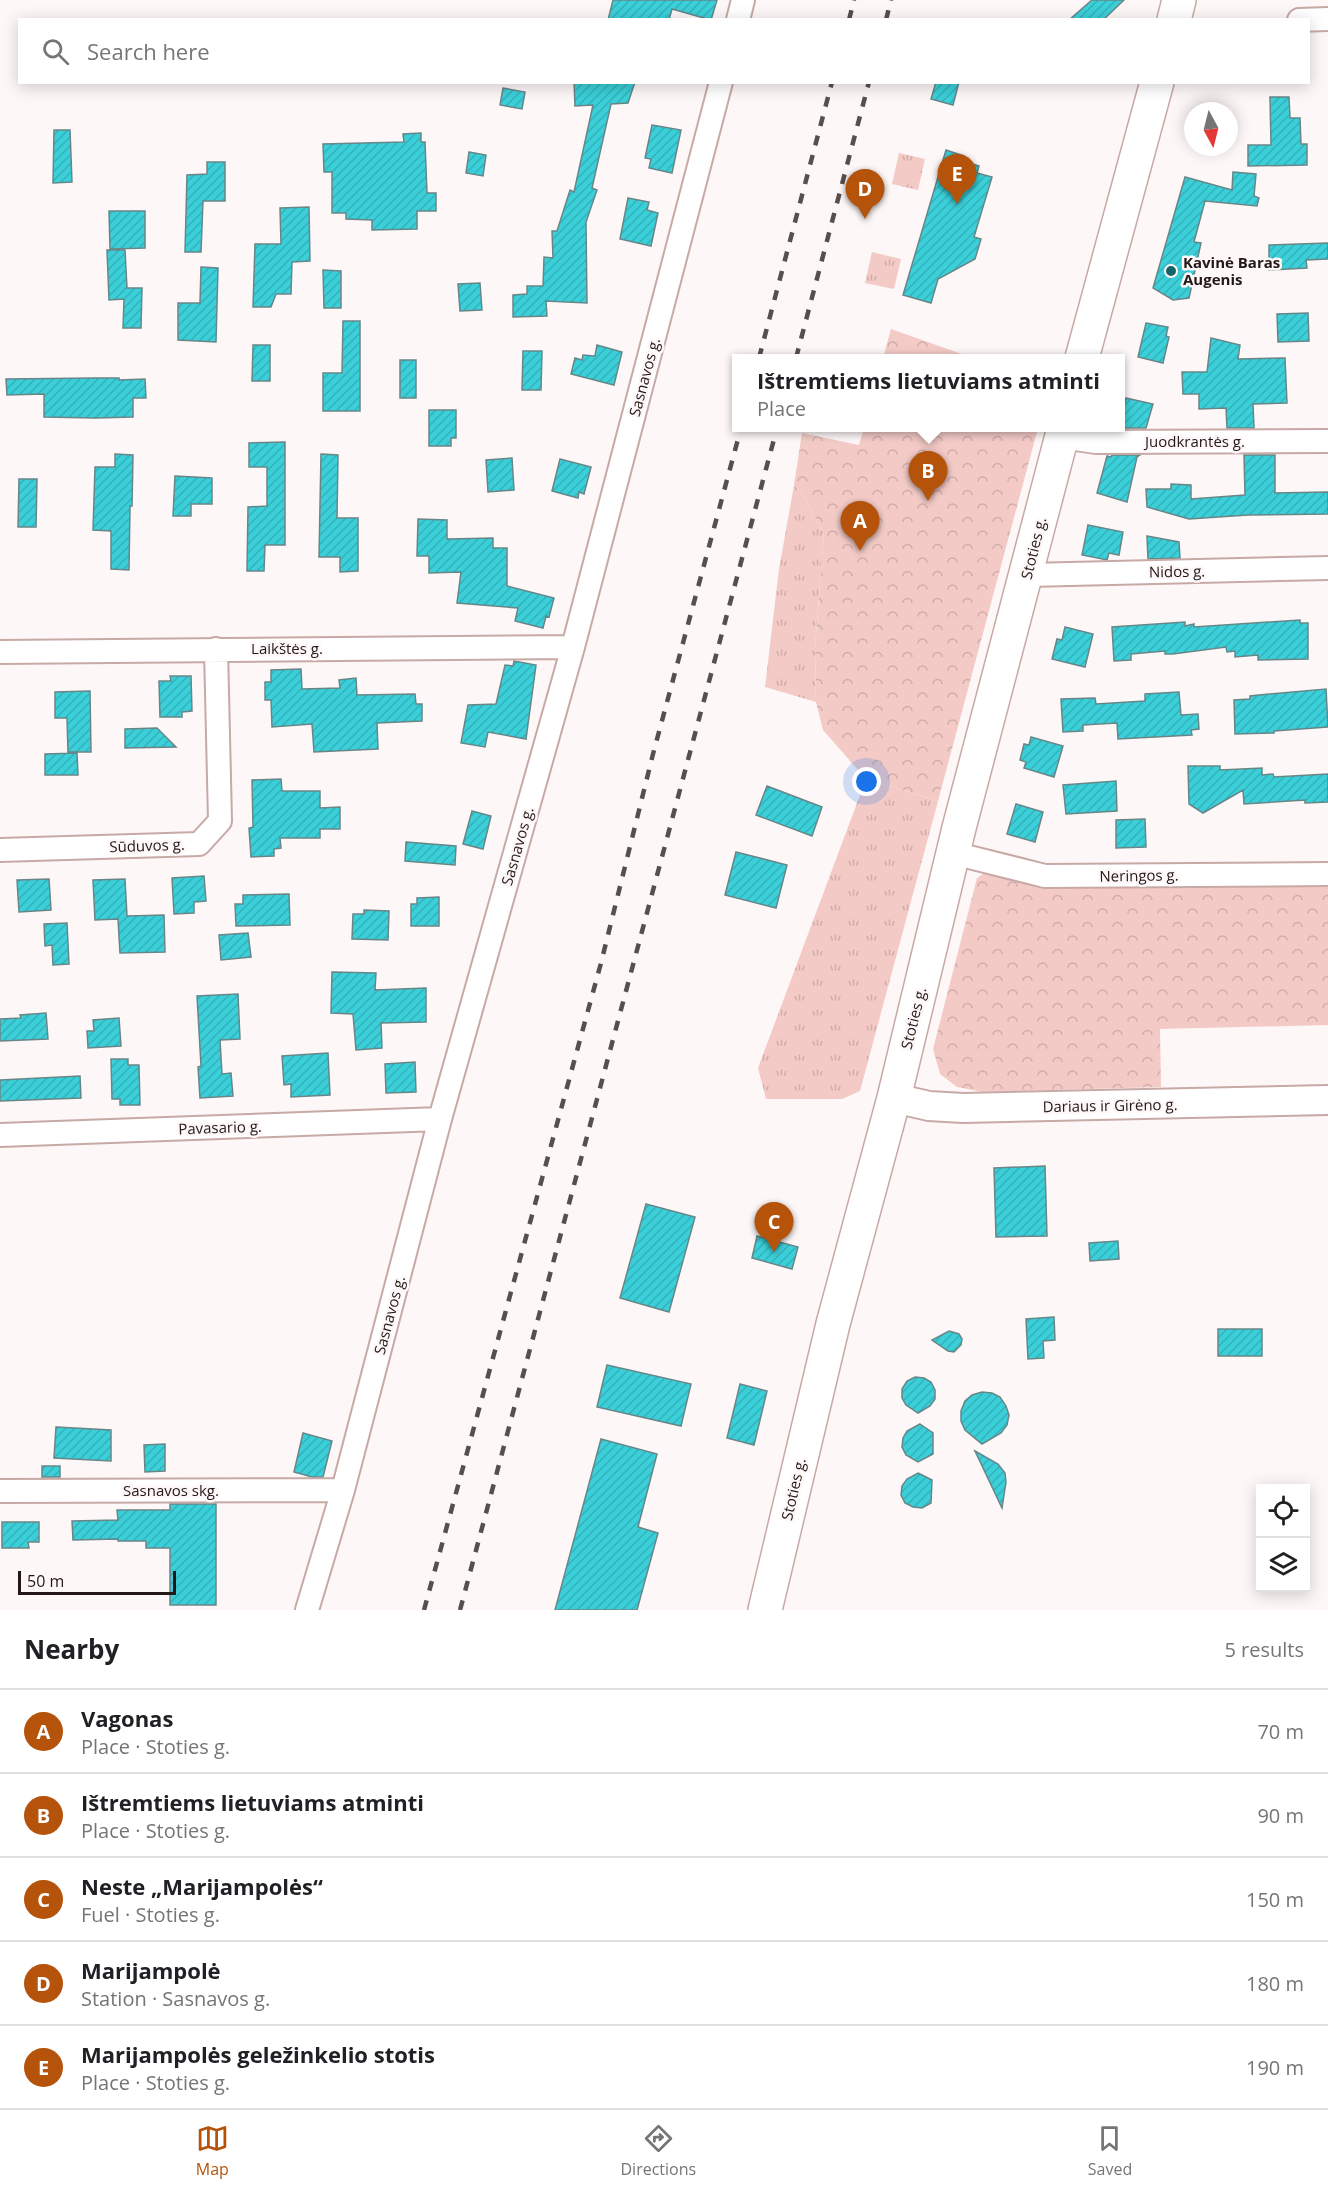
<!DOCTYPE html>
<html lang="en">
<head>
<meta charset="utf-8">
<style>
  :root { --surface:#fff; --page:#f6f6f6; --text:#202124; --muted:#757577; --line:#e0e0e0; --accent:#b45309 }
  body { margin:0; font-family:"Open Sans",sans-serif; background:var(--page); color:var(--text) }
  .controls { position:absolute; right:18px; bottom:18px; display:grid; overflow:hidden; border-radius:0px; box-shadow:0 3px 15px #0003 }
  .controls button { width:54px; height:54px; display:grid; place-items:center; padding:0; border:0; border-bottom:2px solid var(--line); background:var(--surface); color:var(--text); font:30px sans-serif }
  .compass { position:absolute; left:1184px; top:102px; width:54px; height:54px; border-radius:50%; background:var(--surface); box-shadow:0 3px 15px #0003; rotate:173deg }
  .scale { position:absolute; left:18px; bottom:15px; width:158px; box-sizing:border-box; padding-left:6px; border:3px solid #231817; border-top:0; font-size:16px; line-height:21px; white-space:nowrap; color:#231817; -webkit-text-stroke:4px #fef7f7; paint-order:stroke }
  .you { position:absolute; left:867px; top:782px; width:21px; height:21px; margin:-15px; border:4px solid #fff; border-radius:50%; background:#1a73e8; box-shadow:0 0 0 9px #1a73e833 }
  .badge { display:grid; place-items:center; width:39px; height:39px; border-radius:50%; background:var(--accent); color:#fff; font-size:20px; font-weight:700 }
  .pin { position:absolute; translate:-50% -50px; filter:drop-shadow(0 2px 3px #0008) }
  .pin::after { content:''; position:absolute; top:32px; width:21px; height:18px; background:inherit; clip-path:polygon(0 0,100% 0,50% 100%) }
  .popup { position:absolute; left:732px; top:354px; width:393px; height:78px; box-sizing:border-box; display:grid; place-content:center; border-radius:0px; background:var(--surface); filter:drop-shadow(0 2px 4px #0005); font-size:20px; white-space:nowrap; color:var(--muted) }
  .popup b { font-size:22px; color:var(--text) }
  .popup::after { content:''; position:absolute; left:50%; top:100%; margin-left:-12px; border:12px solid transparent; border-top-color:var(--surface) }
  .list { margin:0; padding:0; list-style:none }
  h2 { display:flex; justify-content:space-between; align-items:center; height:78px; margin:0; padding:0 24px; font-size:26px }
  h2 small { font-size:20px; font-weight:400; color:var(--muted) }
  .list li { display:grid; grid-template-columns:39px 1fr auto; gap:18px; align-items:center; box-sizing:border-box; height:84px; padding:0 24px; border-top:2px solid var(--line) }
  .list b { display:block; font-size:22px; white-space:nowrap }
  .list p { margin:0; font-size:20px; white-space:nowrap; color:var(--muted) }
  .list em { font-size:20px; font-style:normal; color:var(--muted) }
  .icon { flex:none; width:33px; height:33px; fill:none; stroke:currentColor; stroke-width:2; stroke-linecap:round; stroke-linejoin:round }
  .map { position:relative; flex:none; width:1328px; height:1610px; overflow:hidden }
  .search { position:absolute; background:var(--surface); box-shadow:0 3px 15px #0003; left:18px; right:18px; top:18px; height:66px; display:flex; align-items:center; gap:15px; box-sizing:border-box; padding:0 21px; border-radius:0px; color:var(--muted); font-size:22px }
  .sheet { height:498px; background:var(--surface) }
  nav { display:flex; justify-content:space-around; align-items:center; box-sizing:border-box; height:84px; border-top:2px solid var(--line); background:var(--surface); font-size:16px; color:var(--muted) }
  nav a { display:grid; justify-items:center; gap:3px }
  nav .on { color:var(--accent) }
  .map>svg:first-child { display:block }
  .grass { fill:url(#grass-tufts) }
  .park { fill:url(#park-crowns) }
  .building { fill:url(#building-hatch); stroke:#678688; stroke-width:1.5 }
  .lines { fill:none; stroke-linecap:round; stroke-linejoin:round }
  .minor-casing { stroke:#c7a9a6; stroke-width:26 }
  .tertiary-casing { stroke:#c7a9a6; stroke-width:32 }
  .primary-casing { stroke:#c7a9a6; stroke-width:36 }
  .minor { stroke:#fff; stroke-width:22 }
  .tertiary { stroke:#fff; stroke-width:28 }
  .primary { stroke:#fff; stroke-width:33 }
  .rail { stroke:#584e4d; stroke-width:4.5; stroke-dasharray:10 10; stroke-linecap:butt }
  .poi-dot { fill:#166469; stroke:#fef7f7; stroke-width:2 }
  .labels { text-anchor:middle; dominant-baseline:central; stroke-width:5; stroke-linejoin:round; paint-order:stroke }
  .poi-label { font-size:15px; font-weight:bold; fill:#231817; stroke:#fef7f7; text-anchor:start }
  .street-label { font-size:15px; fill:#231817; stroke:#fef7f7 }
</style>
</head>
<body>
<div class="map">
<svg width="1328" height="1610" viewBox="0 0 1328 1610">
  <defs>
    <pattern id="grass-tufts" width="24" height="20" patternUnits="userSpaceOnUse" patternTransform="scale(1.5)"><rect width="24" height="20" fill="#f3cac6"/><path d="M3 7l-1-3M5 7V3M7 7l1-3M15 17l-1-3M17 17v-4M19 17l1-3" fill="none" stroke="#d0ada9"/></pattern>
    <pattern id="park-crowns" width="20" height="18" patternUnits="userSpaceOnUse" patternTransform="scale(1.5)"><rect width="20" height="18" fill="#f3cac6"/><path d="M2 6a3 3 0 1 1 6 0M12 15a3 3 0 1 1 6 0" fill="none" stroke="#d0ada9"/></pattern>
    <pattern id="building-hatch" width="6" height="6" patternUnits="userSpaceOnUse" patternTransform="scale(1.5)"><rect width="6" height="6" fill="#3bd0d9"/><path d="M-1 1l2-2M0 6l6-6M5 7l2-2" fill="none" stroke="#34b2ba"/></pattern>
  </defs>
  <rect width="100%" height="100%" fill="#fef7f7"/>
  <path class="grass" d="M 899,153 L 925,159 L 918,190 L 892,184 Z
    M 872,252 L 901,259 L 894,289 L 865,283 Z
    M 794,485 L 803,496 L 824,533 L 815,648 L 816,702 L 765,687 L 779,569 Z
    M 866,779 L 938,801 L 860,1091 L 842,1099 L 766,1099 L 758,1068 Z"/>
  <path class="park" d="M 891,329 L 973,358 L 883,358 Z
    M 864,428 L 1038,428 L 938,801 L 866,779 L 823,730 L 816,702 L 815,648 L 824,533 L 803,496 L 794,485 L 802,433 L 859,445 Z
    M 986,872 L 1056,887 L 1328,884 L 1328,1025 L 1160,1029 L 1161,1087 L 983,1092 L 957,1087 L 940,1074 L 933,1049 L 977,878 Z"/>
  <path class="building" d="M 613,0 L 717,0 L 711,20 L 672,9 L 669,20 L 608,20 Z
    M 1092,0 L 1124,0 L 1103,20 L 1069,20 Z
    M 574,82 L 635,82 L 628,103 L 611,104 L 592,188 L 597,190 L 586,222 L 587,303 L 546,301 L 547,316 L 513,317 L 513,295 L 527,294 L 527,286 L 543,286 L 544,257 L 553,258 L 552,231 L 557,231 L 570,190 L 574,192 L 593,105 L 575,106 Z
    M 936,82 L 959,82 L 953,105 L 931,99 Z
    M 503,88 L 525,92 L 522,109 L 500,105 Z
    M 1270,97 L 1289,97 L 1290,118 L 1300,118 L 1301,144 L 1307,144 L 1307,165 L 1248,166 L 1248,145 L 1271,145 Z
    M 652,125 L 681,130 L 672,173 L 649,168 L 651,159 L 645,158 Z
    M 54,130 L 70,130 L 72,182 L 53,183 Z
    M 421,133 L 421,142 L 425,142 L 427,193 L 436,193 L 436,211 L 417,211 L 417,229 L 372,230 L 372,220 L 346,219 L 346,213 L 332,213 L 332,172 L 324,172 L 323,144 L 404,142 L 403,134 Z
    M 946,150 L 964,156 L 963,161 L 979,166 L 977,173 L 992,177 L 974,237 L 981,239 L 975,259 L 938,279 L 931,303 L 903,295 Z
    M 469,152 L 486,155 L 483,176 L 466,173 Z
    M 207,162 L 225,162 L 225,201 L 203,201 L 201,252 L 185,252 L 187,175 L 207,174 Z
    M 1233,172 L 1256,174 L 1254,196 L 1259,198 L 1257,206 L 1205,201 L 1194,242 L 1201,243 L 1189,298 L 1173,300 L 1153,288 L 1185,177 L 1232,190 Z
    M 628,198 L 649,202 L 647,210 L 658,213 L 651,246 L 620,239 Z
    M 309,207 L 310,261 L 292,262 L 291,294 L 276,294 L 271,307 L 253,307 L 255,244 L 281,244 L 280,208 Z
    M 109,211 L 145,211 L 145,248 L 110,249 Z
    M 1328,243 L 1328,259 L 1306,260 L 1307,268 L 1269,270 L 1269,245 Z
    M 107,250 L 125,250 L 127,288 L 142,288 L 141,328 L 123,328 L 124,299 L 109,300 Z
    M 201,267 L 218,268 L 216,342 L 178,340 L 178,303 L 200,303 Z
    M 323,270 L 341,271 L 341,308 L 324,308 Z
    M 480,283 L 482,310 L 460,311 L 458,284 Z
    M 1308,313 L 1309,341 L 1278,342 L 1277,314 Z
    M 343,321 L 360,321 L 360,411 L 323,411 L 323,373 L 342,373 Z
    M 1146,323 L 1168,327 L 1166,336 L 1169,337 L 1163,363 L 1138,357 Z
    M 1211,338 L 1240,345 L 1238,359 L 1285,358 L 1287,403 L 1253,404 L 1254,428 L 1227,428 L 1226,408 L 1199,409 L 1199,394 L 1183,394 L 1182,372 L 1207,372 Z
    M 253,345 L 270,345 L 270,381 L 252,381 Z
    M 597,345 L 622,352 L 614,385 L 571,374 L 575,358 L 582,360 L 583,355 L 595,356 Z
    M 523,351 L 542,351 L 541,390 L 522,390 Z
    M 400,360 L 416,360 L 416,398 L 400,398 Z
    M 94,378 L 119,378 L 119,380 L 145,379 L 146,398 L 133,398 L 133,417 L 95,418 L 44,417 L 44,394 L 7,395 L 6,379 Z
    M 1126,398 L 1153,404 L 1146,428 L 1118,428 Z
    M 429,410 L 456,410 L 456,438 L 451,438 L 451,446 L 429,446 Z
    M 285,442 L 285,545 L 265,545 L 264,571 L 247,571 L 248,507 L 267,506 L 267,467 L 249,467 L 249,443 Z
    M 115,454 L 133,455 L 132,506 L 130,506 L 129,570 L 111,569 L 111,531 L 93,530 L 95,467 L 115,467 Z
    M 321,454 L 338,455 L 337,518 L 358,518 L 358,571 L 340,572 L 340,557 L 319,557 Z
    M 1112,455 L 1140,455 L 1137,457 L 1127,502 L 1097,493 L 1107,456 L 1111,457 Z
    M 1244,455 L 1275,455 L 1275,493 L 1328,492 L 1328,514 L 1248,515 L 1189,519 L 1147,507 L 1146,489 L 1171,489 L 1171,484 L 1191,485 L 1191,499 L 1245,495 Z
    M 512,458 L 514,490 L 488,492 L 486,460 Z
    M 560,459 L 591,467 L 584,494 L 579,492 L 578,498 L 552,491 Z
    M 175,476 L 212,478 L 212,504 L 191,504 L 191,516 L 173,516 Z
    M 19,479 L 37,479 L 36,527 L 18,527 Z
    M 418,519 L 447,520 L 447,539 L 493,538 L 493,548 L 507,548 L 507,586 L 554,598 L 549,617 L 546,616 L 543,628 L 515,621 L 518,608 L 457,603 L 461,572 L 429,573 L 429,556 L 417,556 Z
    M 1088,525 L 1123,532 L 1119,555 L 1109,553 L 1107,560 L 1082,555 Z
    M 1147,536 L 1179,542 L 1180,558 L 1148,559 Z
    M 1300,620 L 1300,623 L 1308,623 L 1308,659 L 1258,660 L 1258,655 L 1235,657 L 1235,651 L 1227,652 L 1226,647 L 1173,654 L 1165,654 L 1165,651 L 1131,654 L 1131,660 L 1114,661 L 1112,627 L 1185,622 L 1185,626 L 1194,624 L 1194,627 Z
    M 1065,627 L 1093,634 L 1085,667 L 1052,659 L 1057,639 L 1062,640 Z
    M 514,661 L 536,665 L 526,739 L 488,732 L 485,747 L 461,743 L 468,705 L 496,704 L 505,665 L 513,666 Z
    M 301,669 L 302,689 L 340,688 L 339,680 L 356,678 L 357,695 L 415,694 L 416,704 L 422,704 L 422,721 L 377,723 L 378,749 L 314,752 L 312,724 L 272,727 L 271,700 L 265,700 L 265,682 L 271,682 L 271,670 Z
    M 170,676 L 191,676 L 192,711 L 182,712 L 182,717 L 160,717 L 159,681 L 171,681 Z
    M 1326,689 L 1328,727 L 1274,731 L 1274,733 L 1235,734 L 1234,700 L 1250,699 L 1250,696 L 1259,695 Z
    M 90,691 L 91,752 L 68,752 L 67,718 L 55,718 L 55,692 Z
    M 1179,692 L 1181,715 L 1198,714 L 1199,729 L 1191,730 L 1192,735 L 1118,739 L 1117,723 L 1083,725 L 1083,731 L 1063,732 L 1061,699 L 1095,698 L 1096,704 L 1145,701 L 1145,694 Z
    M 157,728 L 176,747 L 125,748 L 125,729 Z
    M 1031,737 L 1063,746 L 1054,777 L 1024,768 L 1026,762 L 1020,760 L 1024,744 L 1029,745 Z
    M 77,753 L 78,775 L 45,775 L 45,754 Z
    M 1188,766 L 1220,766 L 1220,770 L 1262,768 L 1262,775 L 1273,774 L 1274,777 L 1328,774 L 1328,802 L 1305,803 L 1305,800 L 1244,804 L 1243,790 L 1203,813 L 1189,804 Z
    M 281,779 L 282,791 L 320,791 L 320,808 L 340,807 L 340,829 L 320,829 L 320,838 L 280,838 L 281,848 L 274,849 L 274,856 L 251,857 L 249,828 L 253,827 L 252,780 Z
    M 1116,781 L 1117,811 L 1066,814 L 1063,785 Z
    M 767,786 L 822,807 L 812,836 L 756,815 Z
    M 1016,804 L 1043,812 L 1035,842 L 1007,834 Z
    M 472,811 L 491,816 L 483,849 L 463,844 Z
    M 1145,819 L 1146,847 L 1116,848 L 1116,820 Z
    M 406,842 L 456,846 L 455,865 L 405,861 Z
    M 736,852 L 787,865 L 776,908 L 725,895 Z
    M 204,876 L 206,901 L 194,902 L 194,913 L 174,914 L 172,878 Z
    M 49,879 L 51,910 L 19,912 L 17,880 Z
    M 125,879 L 127,916 L 164,915 L 165,952 L 120,953 L 118,919 L 95,920 L 93,880 Z
    M 289,894 L 290,925 L 236,926 L 235,904 L 243,904 L 243,895 Z
    M 439,897 L 439,926 L 411,926 L 411,904 L 417,904 L 417,898 Z
    M 364,910 L 389,911 L 388,940 L 352,939 L 353,914 L 364,914 Z
    M 67,923 L 69,964 L 53,965 L 52,945 L 45,946 L 44,924 Z
    M 248,933 L 251,957 L 221,960 L 219,935 Z
    M 332,972 L 376,973 L 375,990 L 426,988 L 426,1022 L 381,1023 L 382,1048 L 356,1050 L 353,1014 L 331,1013 Z
    M 238,994 L 240,1039 L 220,1040 L 222,1074 L 231,1073 L 233,1096 L 200,1098 L 198,1067 L 201,1066 L 197,996 Z
    M 46,1013 L 48,1039 L 0,1041 L 0,1019 L 21,1018 L 20,1015 Z
    M 119,1018 L 121,1046 L 88,1048 L 87,1031 L 94,1031 L 93,1020 Z
    M 328,1053 L 330,1095 L 291,1097 L 291,1084 L 284,1085 L 282,1056 Z
    M 111,1059 L 128,1059 L 128,1065 L 139,1065 L 140,1105 L 120,1105 L 120,1099 L 112,1099 Z
    M 415,1062 L 416,1092 L 386,1093 L 385,1064 Z
    M 80,1076 L 81,1098 L 0,1101 L 0,1080 Z
    M 1045,1166 L 1047,1236 L 996,1237 L 994,1168 Z
    M 646,1204 L 695,1217 L 669,1312 L 620,1298 Z
    M 757,1236 L 798,1247 L 792,1269 L 752,1258 Z
    M 1118,1241 L 1119,1259 L 1090,1261 L 1089,1243 Z
    M 1054,1317 L 1055,1340 L 1043,1341 L 1044,1358 L 1028,1359 L 1026,1319 Z
    M 1218,1329 L 1262,1329 L 1262,1356 L 1218,1356 Z
    M 949,1331 L 959,1334 L 962,1339 L 961,1345 L 954,1352 L 948,1351 L 932,1340 Z
    M 607,1365 L 691,1384 L 681,1426 L 597,1407 Z
    M 915,1377 L 924,1378 L 931,1382 L 935,1390 L 935,1399 L 930,1406 L 918,1413 L 906,1405 L 902,1398 L 902,1389 L 907,1381 Z
    M 740,1384 L 767,1391 L 754,1445 L 727,1438 Z
    M 982,1392 L 992,1393 L 1000,1397 L 1006,1406 L 1009,1415 L 1007,1425 L 1001,1433 L 982,1444 L 965,1430 L 961,1421 L 961,1411 L 965,1401 L 972,1395 Z
    M 920,1424 L 933,1433 L 933,1454 L 918,1462 L 906,1455 L 902,1447 L 903,1438 L 907,1431 Z
    M 56,1427 L 111,1430 L 111,1461 L 54,1458 Z
    M 303,1433 L 332,1441 L 323,1477 L 312,1477 L 294,1472 Z
    M 601,1439 L 657,1454 L 638,1527 L 658,1533 L 637,1610 L 555,1610 Z
    M 165,1444 L 165,1471 L 145,1472 L 144,1445 Z
    M 975,1451 L 998,1464 L 1005,1473 L 1006,1482 L 1002,1508 Z
    M 42,1466 L 60,1466 L 60,1477 L 42,1477 Z
    M 918,1473 L 932,1480 L 931,1503 L 922,1508 L 913,1507 L 905,1503 L 901,1495 L 902,1486 L 907,1479 Z
    M 170,1504 L 216,1504 L 216,1605 L 170,1605 L 170,1548 L 146,1548 L 146,1541 L 118,1541 L 118,1539 L 73,1540 L 72,1521 L 118,1520 L 117,1510 L 170,1510 Z
    M 2,1522 L 39,1522 L 39,1542 L 28,1542 L 29,1548 L 2,1548 Z"/>
  <g class="lines">
    <g class="minor-casing">
      <path id="minor" d="M 738,20 L 743,0
        M 1299,20 L 1328,19
        M 1061,437 L 1096,442 L 1328,441
        M 1027,575 L 1328,568
        M 0,652 L 573,647
        M 0,850 L 199,844 L 220,821 L 216,649
        M 953,853 L 1045,876 L 1328,874
        M 0,1135 L 440,1119
        M 0,1491 L 343,1490
        M 307,1610 L 343,1490 L 440,1119 L 573,647 L 721,82"/>
    </g>
    <g class="tertiary-casing">
      <path id="tertiary" d="M 894,1098 L 929,1106 L 963,1108 L 1328,1100"/>
    </g>
    <g class="primary-casing">
      <path id="primary" d="M 1174,20 L 1179,0
        M 1082,358 L 1157,82
        M 765,1610 L 833,1324 L 894,1098 L 959,828 L 1064,428"/>
    </g>
    <use href="#minor" class="minor"/>
    <use href="#tertiary" class="tertiary"/>
    <use href="#primary" class="primary"/>
    <path class="rail" d="M 849,20 L 854,0
      M 886,20 L 891,0
      M 759,358 L 832,82
      M 796,358 L 869,82
      M 424,1610 L 601,963 L 653,754 L 741,428
      M 460,1610 L 777,428"/>
  </g>
  <circle class="poi-dot" cx="1171" cy="271" r="6"/>
  <g class="labels">
    <g class="poi-label">
      <text x="1183" y="262">Kavinė Baras<tspan x="1183" dy="17">Augenis</tspan></text>
    </g>
    <g class="street-label">
      <text transform="translate(644 377) rotate(-75)">Sasnavos g.</text>
      <text x="1195" y="441">Juodkrantės g.</text>
      <text transform="translate(1033 548) rotate(-76)">Stoties g.</text>
      <text transform="translate(1177 571) rotate(-1)">Nidos g.</text>
      <text x="287" y="648">Laikštės g.</text>
      <text transform="translate(147 845) rotate(-2)">Sūduvos g.</text>
      <text transform="translate(517 846) rotate(-74)">Sasnavos g.</text>
      <text transform="translate(1139 875) rotate(-1)">Neringos g.</text>
      <text transform="translate(913 1018) rotate(-76)">Stoties g.</text>
      <text transform="translate(1110 1105) rotate(-1)">Dariaus ir Girėno g.</text>
      <text transform="translate(220 1127) rotate(-2)">Pavasario g.</text>
      <text transform="translate(389 1315) rotate(-75)">Sasnavos g.</text>
      <text transform="translate(793 1489) rotate(-77)">Stoties g.</text>
      <text x="171" y="1490">Sasnavos skg.</text>
    </g>
  </g>
</svg>
<div class="controls">
<button><svg class="icon" aria-label="locate" viewBox="0 0 24 24"><circle cx="12" cy="12" r="6"/><path d="M12 2v4M12 18v4M2 12h4M18 12h4"/></svg></button>
<button><svg class="icon" aria-label="layers" viewBox="0 0 24 24"><path d="M12 4l9 5-9 5-9-5zM3 14l9 5 9-5"/></svg></button>
</div>
<svg class="compass" viewBox="-18 -18 36 36"><path d="M0-13l5 13h-10z" fill="#e53935"/><path d="M0 13l5-13h-10z" fill="#757577"/></svg>
<div class="scale">50 m</div>
<div class="you"></div>
<div class="pin badge" style="left:860px;top:551px">A</div>
<div class="pin badge" style="left:928px;top:501px">B</div>
<div class="popup"><b>Ištremtiems lietuviams atminti</b>Place</div>
<div class="pin badge" style="left:774px;top:1252px">C</div>
<div class="pin badge" style="left:865px;top:219px">D</div>
<div class="pin badge" style="left:957px;top:204px">E</div>
<div class="search"><svg class="icon" aria-label="search" viewBox="0 0 24 24"><circle cx="10" cy="10" r="6"/><path d="M15 15l6 6"/></svg>Search here</div>
</div>
<section class="sheet">
<h2>Nearby<small>5 results</small></h2>
<ul class="list">
<li><span class="badge">A</span><div><b>Vagonas</b><p>Place · Stoties g.</p></div><em>70 m</em></li>
<li><span class="badge">B</span><div><b>Ištremtiems lietuviams atminti</b><p>Place · Stoties g.</p></div><em>90 m</em></li>
<li><span class="badge">C</span><div><b>Neste „Marijampolės“</b><p>Fuel · Stoties g.</p></div><em>150 m</em></li>
<li><span class="badge">D</span><div><b>Marijampolė</b><p>Station · Sasnavos g.</p></div><em>180 m</em></li>
<li><span class="badge">E</span><div><b>Marijampolės geležinkelio stotis</b><p>Place · Stoties g.</p></div><em>190 m</em></li>
</ul>
</section>
<nav>
<a class="on"><svg class="icon" aria-label="map" viewBox="0 0 24 24"><path d="M3 6l6-2 6 2 6-2v14l-6 2-6-2-6 2zM9 4v14M15 6v14"/></svg>Map</a>
<a><svg class="icon" aria-label="directions" viewBox="0 0 24 24"><path d="M12 3l9 9-9 9-9-9zM9 14v-3h6M13 9l2 2-2 2"/></svg>Directions</a>
<a><svg class="icon" aria-label="saved" viewBox="0 0 24 24"><path d="M7 4h10v16l-5-4-5 4z"/></svg>Saved</a>
</nav>
</body>
</html>
